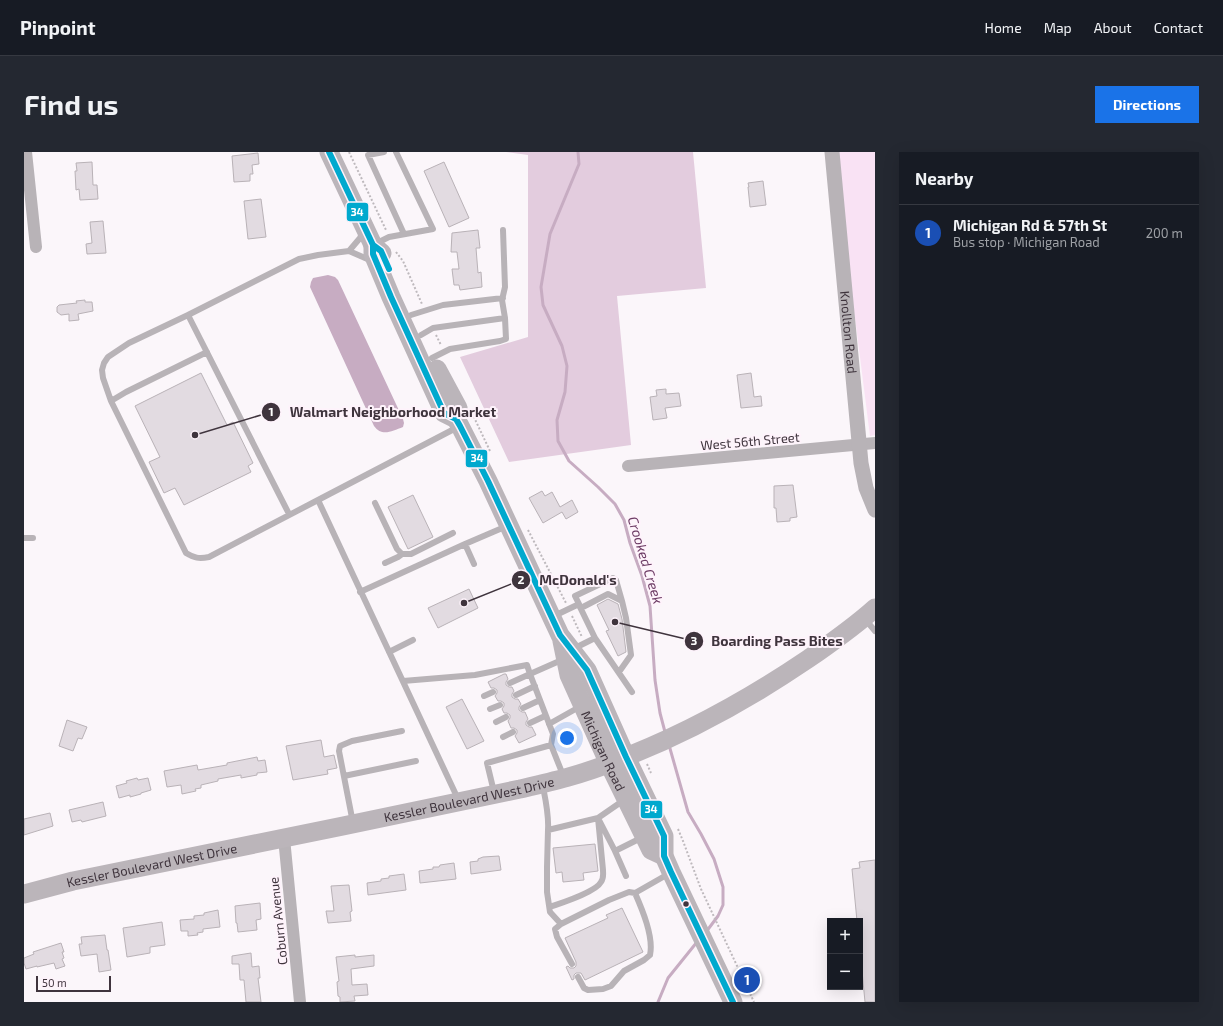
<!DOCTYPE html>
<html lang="en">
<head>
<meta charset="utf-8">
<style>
  :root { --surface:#171b24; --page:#242831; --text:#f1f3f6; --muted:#9ea1a6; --line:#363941; --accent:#1a73e8 }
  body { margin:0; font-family:"Exo 2",sans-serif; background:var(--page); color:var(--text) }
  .controls { position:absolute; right:12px; bottom:12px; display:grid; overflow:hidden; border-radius:0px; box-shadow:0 4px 16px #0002 }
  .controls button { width:36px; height:36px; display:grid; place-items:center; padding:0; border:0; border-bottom:1px solid var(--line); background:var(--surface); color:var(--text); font:20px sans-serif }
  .scale { position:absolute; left:12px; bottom:10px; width:75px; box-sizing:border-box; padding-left:4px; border:2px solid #3f343d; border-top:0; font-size:11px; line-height:14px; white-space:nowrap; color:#3f343d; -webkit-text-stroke:3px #fef3fb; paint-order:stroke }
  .you { position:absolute; left:543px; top:586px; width:14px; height:14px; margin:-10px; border:3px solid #fff; border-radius:50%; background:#1a73e8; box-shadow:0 0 0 6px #1a73e833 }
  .badge { display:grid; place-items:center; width:26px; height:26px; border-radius:50%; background:var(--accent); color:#fff; font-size:13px; font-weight:700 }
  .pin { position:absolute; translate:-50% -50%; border:2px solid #fff; box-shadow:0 1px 4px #0006 }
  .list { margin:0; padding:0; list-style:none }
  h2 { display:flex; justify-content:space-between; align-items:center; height:52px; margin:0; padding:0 16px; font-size:17px }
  h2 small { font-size:13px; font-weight:400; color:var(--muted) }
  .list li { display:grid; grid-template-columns:26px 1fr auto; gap:12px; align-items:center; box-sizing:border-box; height:56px; padding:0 16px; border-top:1px solid var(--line) }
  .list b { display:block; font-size:15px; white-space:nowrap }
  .list p { margin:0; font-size:13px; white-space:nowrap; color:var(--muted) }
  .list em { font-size:13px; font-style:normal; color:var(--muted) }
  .map { position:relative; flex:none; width:851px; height:850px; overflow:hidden; border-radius:0px }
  header { display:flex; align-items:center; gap:24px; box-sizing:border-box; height:56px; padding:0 20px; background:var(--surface); border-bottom:1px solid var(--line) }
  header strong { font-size:19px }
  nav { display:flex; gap:22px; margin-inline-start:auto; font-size:14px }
  .intro { display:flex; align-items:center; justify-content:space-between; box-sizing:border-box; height:96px; padding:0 24px }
  h1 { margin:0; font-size:28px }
  .button { padding:10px 18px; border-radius:0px; background:var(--accent); color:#fff; font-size:14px; font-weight:700 }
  main { display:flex; gap:24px; padding:0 24px }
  aside { flex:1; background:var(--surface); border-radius:0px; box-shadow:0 4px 16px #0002 }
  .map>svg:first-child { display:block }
  .green { fill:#f9e2f4 }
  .forest { fill:#e3ccde }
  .water { fill:#c7acc2 }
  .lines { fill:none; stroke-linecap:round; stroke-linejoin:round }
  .stream { stroke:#c7acc2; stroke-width:3 }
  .building { fill:#e2dbe1; stroke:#b9b2b7 }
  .path { stroke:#beb9bd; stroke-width:2; stroke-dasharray:2 2; stroke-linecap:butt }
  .service { stroke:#b8b3b7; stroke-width:6 }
  .minor { stroke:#b8b3b7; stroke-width:12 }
  .tertiary { stroke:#b8b3b7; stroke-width:15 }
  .primary { stroke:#bbb5ba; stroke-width:19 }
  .bus-1-casing { stroke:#fef3fb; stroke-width:9 }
  .bus-1 { stroke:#00a9ce; stroke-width:6 }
  .bus-dot { fill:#3f343d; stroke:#fef3fb; stroke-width:1.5 }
  .labels { text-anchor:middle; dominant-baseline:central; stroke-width:4; stroke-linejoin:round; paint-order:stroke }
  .street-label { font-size:13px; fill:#3f343d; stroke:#fef3fb }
  .water-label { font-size:14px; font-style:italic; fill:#6c3b64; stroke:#fef3fb }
  .leader { fill:none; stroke:#3f343d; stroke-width:1.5 }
  .callout-dot { fill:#3f343d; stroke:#fef3fb; stroke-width:1.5 }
  .mark-label { font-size:12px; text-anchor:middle; font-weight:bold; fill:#fff }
  .callout-label { font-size:14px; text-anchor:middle; font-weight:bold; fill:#3f343d; stroke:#fef3fb; stroke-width:4; stroke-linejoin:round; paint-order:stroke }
  .line-badge { stroke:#fef3fb; stroke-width:1.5 }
  .badge-label { font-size:11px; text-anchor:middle; font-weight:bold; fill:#fff }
</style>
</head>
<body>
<header>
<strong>Pinpoint</strong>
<nav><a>Home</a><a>Map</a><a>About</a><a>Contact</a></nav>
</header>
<div class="intro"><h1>Find us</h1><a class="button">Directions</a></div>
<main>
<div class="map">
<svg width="851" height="850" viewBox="0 0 851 850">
  <rect width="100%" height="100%" fill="#fbf6fa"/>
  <path class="green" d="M 810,0 L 851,0 L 851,283 L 846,284 Z"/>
  <path class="forest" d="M 482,0 L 669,0 L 682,136 L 593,144 L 607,293 L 485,310 L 436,205 L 504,185 L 504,3 Z"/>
  <path class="water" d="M 304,123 L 311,125 L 314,128 L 379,267 L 380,271 L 379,275 C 368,279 358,285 350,274 L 286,135 L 287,130 L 289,126 Z"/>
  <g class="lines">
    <path class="stream" d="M 554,0 L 555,12 L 526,82 L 517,135 L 519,153 L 538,194 L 543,214 L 541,240 L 533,268 L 534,289 L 545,309 L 574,335 L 591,352 L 600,368 L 606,391 L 618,424 L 626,454 L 631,528 L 636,561 L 641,580
      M 645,593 L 664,660 L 677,682 L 690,707 L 699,735 L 699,753 L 694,764 L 682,780
      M 634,850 L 644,826 L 673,790"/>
  </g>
  <path class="building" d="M 234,1 L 235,12 L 228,13 L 229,22 L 226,22 L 226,29 L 210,30 L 208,4 Z
    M 68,10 L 69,33 L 73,33 L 74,47 L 56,48 L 55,37 L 52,38 L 51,19 L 53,19 L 52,11 Z
    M 420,10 L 445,66 L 425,75 L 400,19 Z
    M 739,29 L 742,53 L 726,55 L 724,35 L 725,35 L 724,31 Z
    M 237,47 L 242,85 L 224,87 L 220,49 Z
    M 79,69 L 82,101 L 63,102 L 62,92 L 68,91 L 66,70 Z
    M 454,78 L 456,96 L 452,96 L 454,121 L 457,120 L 458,135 L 436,138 L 435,133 L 430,133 L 428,117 L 435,117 L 433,100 L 427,100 L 428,81 Z
    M 61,148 L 61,150 L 68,150 L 69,159 L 54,162 L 55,168 L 45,169 L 45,162 L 37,163 L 33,160 L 33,155 L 35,153 L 53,151 L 52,149 Z
    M 177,221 L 203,273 L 209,270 L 229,311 L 224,314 L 227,320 L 160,353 L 151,336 L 140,341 L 125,310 L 136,305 L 111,254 Z
    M 727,221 L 730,245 L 737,244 L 738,254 L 717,256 L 713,223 Z
    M 642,237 L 642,242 L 655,241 L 657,254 L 641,256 L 643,266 L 629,268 L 626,245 L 633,244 L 632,238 Z
    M 769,333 L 773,365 L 766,366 L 766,369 L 753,370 L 752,356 L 750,356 L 750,334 Z
    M 518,339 L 521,344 L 528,340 L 536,355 L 548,348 L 554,360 L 542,367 L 538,360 L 519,371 L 505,346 Z
    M 389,343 L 409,385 L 384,397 L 364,355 Z
    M 445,437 L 454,456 L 414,476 L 404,456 Z
    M 584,447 L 594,452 L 598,467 L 602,500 L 594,504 L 582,479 L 585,478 L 573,453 Z
    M 480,522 L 482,522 L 484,527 L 482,530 L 482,533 L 485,535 L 488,535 L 490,539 L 488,542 L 488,545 L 491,547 L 494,547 L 497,552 L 495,555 L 495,558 L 498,560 L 501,560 L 504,567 L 502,570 L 502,573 L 505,575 L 508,575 L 512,583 L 495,591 L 491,584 L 493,581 L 493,578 L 490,576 L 487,576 L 484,569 L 486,566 L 486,563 L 483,561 L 480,561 L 478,557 L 480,554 L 480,551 L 477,549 L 474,549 L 471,544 L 473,541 L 473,538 L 470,536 L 467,536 L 464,530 Z
    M 438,547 L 460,589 L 443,597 L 422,555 Z
    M 43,568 L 63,575 L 58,587 L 54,586 L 49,599 L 35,594 Z
    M 297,588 L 300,605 L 310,603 L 313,616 L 303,618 L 304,622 L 269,628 L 262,594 Z
    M 233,605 L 234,609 L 241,608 L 243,620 L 233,621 L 233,623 L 217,626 L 217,623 L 194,627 L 194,629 L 177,633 L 177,636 L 171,637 L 172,639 L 158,642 L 157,633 L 143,635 L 140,619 L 173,613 L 174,618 L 203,613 L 203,611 Z
    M 113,626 L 114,628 L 124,626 L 127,638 L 117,641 L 117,642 L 106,645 L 106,643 L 95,646 L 92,634 L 103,631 L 102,629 Z
    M 79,650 L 82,664 L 58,670 L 57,668 L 48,670 L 45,658 Z
    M 26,661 L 29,674 L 0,683 L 0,667 Z
    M 571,692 L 574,719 L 559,721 L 560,728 L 539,730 L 538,720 L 532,721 L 529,696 Z
    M 475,704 L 477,718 L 447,722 L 446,710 L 454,709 L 454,707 L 459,705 Z
    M 851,708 L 851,850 L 841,850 L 836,798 L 836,769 L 833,769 L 828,717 L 836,716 L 835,710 Z
    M 430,711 L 432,727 L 396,731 L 395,719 L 409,717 L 409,715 L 415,715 L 416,713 Z
    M 380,722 L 382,738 L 344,743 L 343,731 L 357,729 L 357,727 L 365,726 L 365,724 Z
    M 325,733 L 328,759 L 326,760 L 327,769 L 304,771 L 302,759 L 310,759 L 307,734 Z
    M 236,751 L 237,767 L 232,768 L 233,778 L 214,780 L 213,771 L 212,771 L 211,754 Z
    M 598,756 L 619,800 L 561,828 L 557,821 L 552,821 L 550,823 L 550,827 L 548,828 L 542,815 L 544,814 L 546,816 L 550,816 L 552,814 L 552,810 L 541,786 L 584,766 L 582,763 Z
    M 194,758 L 196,775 L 179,777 L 179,780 L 173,781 L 174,783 L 164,784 L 164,779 L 157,779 L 156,768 L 170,767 L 170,764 L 180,763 L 180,761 Z
    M 138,770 L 141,793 L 126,795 L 126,801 L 103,805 L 99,776 Z
    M 81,783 L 83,798 L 84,798 L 87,818 L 75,820 L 73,802 L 57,804 L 55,792 L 58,792 L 57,785 Z
    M 37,791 L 40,800 L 38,800 L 40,806 L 38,807 L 41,814 L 32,817 L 30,811 L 13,815 L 13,814 L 2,817 L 0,811 L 0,806 L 10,802 L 9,800 Z
    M 227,801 L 228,815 L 235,814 L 236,826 L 234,826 L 237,850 L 222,850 L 220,828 L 216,828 L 215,812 L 208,812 L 208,804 Z
    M 331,803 L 331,805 L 350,803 L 350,814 L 327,817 L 328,833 L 343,832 L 344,843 L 330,844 L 331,849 L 316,850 L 316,845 L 314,844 L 313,830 L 315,829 L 312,805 Z"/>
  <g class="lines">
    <path class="path" d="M 325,0 L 362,78
      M 372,100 L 379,109 L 398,152
      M 412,183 L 417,193
      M 448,261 L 466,299
      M 504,378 L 542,451
      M 548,464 L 558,485
      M 623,612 L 627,621
      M 654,677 L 659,689 L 677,737 L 730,850"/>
    <path class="service" d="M 360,0 L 344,3 L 380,82
      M 479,78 L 481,135 L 478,148 L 481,166
      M 351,92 L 365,85 L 409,77 L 372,0
      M 325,99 L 336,86 L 339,79
      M 164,163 L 265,362
      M 387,163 L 419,153 L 479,146
      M 397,183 L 409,176 L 481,166 L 482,187 L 476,189 L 426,197 L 408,206
      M 87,249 L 102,240 L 183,200
      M 294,348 L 185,405 C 175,407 170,406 162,401 L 87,249 L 79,226 L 78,218 L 80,211 L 84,205 L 105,191 L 164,163 L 275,107 L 294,103 L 325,99 L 348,109
      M 351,351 L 373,397 L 378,402 L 387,402 L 429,381
      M 0,386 L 9,386
      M 441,392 L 450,412
      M 361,411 L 374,405 L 378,402
      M 336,440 L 441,392 L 483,374
      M 557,456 L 584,442 L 598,449 L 602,466 L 607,503 L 595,520
      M 530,464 L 555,452 L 551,444 L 589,426 L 592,428 L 598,449
      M 841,467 L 851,479
      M 571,486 L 608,540
      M 549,497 L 571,486 L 555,453
      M 365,500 L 389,488
      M 379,529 L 451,523 L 503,513 L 506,522 L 486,531
      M 492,543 L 511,534
      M 460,544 L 469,540
      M 499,556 L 516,548
      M 466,557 L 476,553
      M 472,570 L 482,565
      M 506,571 L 521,564
      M 525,572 L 557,554
      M 479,585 L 489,580
      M 539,623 L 527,593 L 529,582 L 506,522 L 540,507
      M 320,624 L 392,609
      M 519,635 C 522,650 525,663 524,678
      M 470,640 L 463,611 L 527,593
      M 434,647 L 294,348 L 434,275
      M 600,648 L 574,666 L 591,699 L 619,685
      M 329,671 L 315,599 L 316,594 L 328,589 L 378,579
      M 591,699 L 602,724
      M 526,755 C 537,751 572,740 577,730 C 580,726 579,722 579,718 L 574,666 L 524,678 L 523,715 L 523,740 L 526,760 L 537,772
      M 548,812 L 533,785 L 531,777 L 537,772 L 585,748 L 605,740 L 611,741
      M 554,825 L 560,836 L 564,838 L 579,837 L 587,834 L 600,819 L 620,808 L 626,803 C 630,785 618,757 611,741 L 646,721"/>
    <path class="minor" d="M 2,0 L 12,95
      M 604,314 L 851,291
      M 260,686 L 276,850"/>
    <path class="tertiary" id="s1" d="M 808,0 L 837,311 L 842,336 L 851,358"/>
    <g class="primary">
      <path d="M 305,0 L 349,93 L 358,101"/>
      <path d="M 349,93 L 349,102 L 367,145 L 420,261 L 432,267 L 436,274 L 464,329 L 536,483 L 563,518 L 602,605 L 640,684 L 640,704 L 647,720 L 709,850"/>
      <path d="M 413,217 L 434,256 L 432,267"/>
      <path id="s2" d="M 538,489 L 545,523 L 585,612 L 627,698 L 640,704"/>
      <path id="s3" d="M 0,742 L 49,729 L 319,674 L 496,637 C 526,630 557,623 586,611 C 656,585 722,549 784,507 C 807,491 830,475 851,456"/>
    </g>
    <g class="bus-1-casing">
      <path id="bus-1" d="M 305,0 L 349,93 L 357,99 L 365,117
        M 349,93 L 349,102 L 367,145 L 420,261 L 432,267 L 436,274 L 464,329 L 536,483 L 563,518 L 602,605 L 640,684 L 640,704 L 647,720 L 709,850"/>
    </g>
    <use href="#bus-1" class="bus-1"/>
  </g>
  <circle class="bus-dot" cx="662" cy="752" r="3.5"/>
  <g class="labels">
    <g class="street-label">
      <text stroke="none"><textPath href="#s1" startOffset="181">Knollton Road</textPath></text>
      <text transform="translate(726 289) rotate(-5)">West 56th Street</text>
      <text stroke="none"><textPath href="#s2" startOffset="118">Michigan Road</textPath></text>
      <text stroke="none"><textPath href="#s3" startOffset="455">Kessler Boulevard West Drive</textPath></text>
      <text stroke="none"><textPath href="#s3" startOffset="131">Kessler Boulevard West Drive</textPath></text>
      <text transform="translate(254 769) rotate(-96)">Coburn Avenue</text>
    </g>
    <g class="water-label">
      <text transform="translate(622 408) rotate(73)">Crooked Creek</text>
    </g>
  </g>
  <path class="leader" d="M171 283L247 260M440 451L497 428M591 470L670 489"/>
  <g class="callout-dot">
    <circle cx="171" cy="283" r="4"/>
    <circle cx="440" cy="451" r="4"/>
    <circle cx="591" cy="470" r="4"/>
    <circle cx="247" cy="260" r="10"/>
    <circle cx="497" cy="428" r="10"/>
    <circle cx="670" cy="489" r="10"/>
  </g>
  <g class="mark-label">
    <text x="247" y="264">1</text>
    <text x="497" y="432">2</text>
    <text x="670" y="493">3</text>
  </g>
  <g class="callout-label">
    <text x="369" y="265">Walmart Neighborhood Market</text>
    <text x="554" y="433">McDonald's</text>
    <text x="753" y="494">Boarding Pass Bites</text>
  </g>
  <g class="line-badge">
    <rect x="322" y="50" width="23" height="20" rx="4" fill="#00a9ce"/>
    <rect x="441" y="297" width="23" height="19" rx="4" fill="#00a9ce"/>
    <rect x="616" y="648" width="23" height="19" rx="4" fill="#00a9ce"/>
  </g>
  <g class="badge-label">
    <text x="333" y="64">34</text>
    <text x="453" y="310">34</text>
    <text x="627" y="661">34</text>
  </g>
</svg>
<div class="controls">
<button>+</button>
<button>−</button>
</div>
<div class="scale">50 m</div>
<div class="you"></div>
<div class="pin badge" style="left:723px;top:828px;background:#1a4fb4">1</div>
</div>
<aside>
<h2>Nearby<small></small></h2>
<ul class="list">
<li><span class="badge" style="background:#1a4fb4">1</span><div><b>Michigan Rd &amp; 57th St</b><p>Bus stop · Michigan Road</p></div><em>200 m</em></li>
</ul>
</aside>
</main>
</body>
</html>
